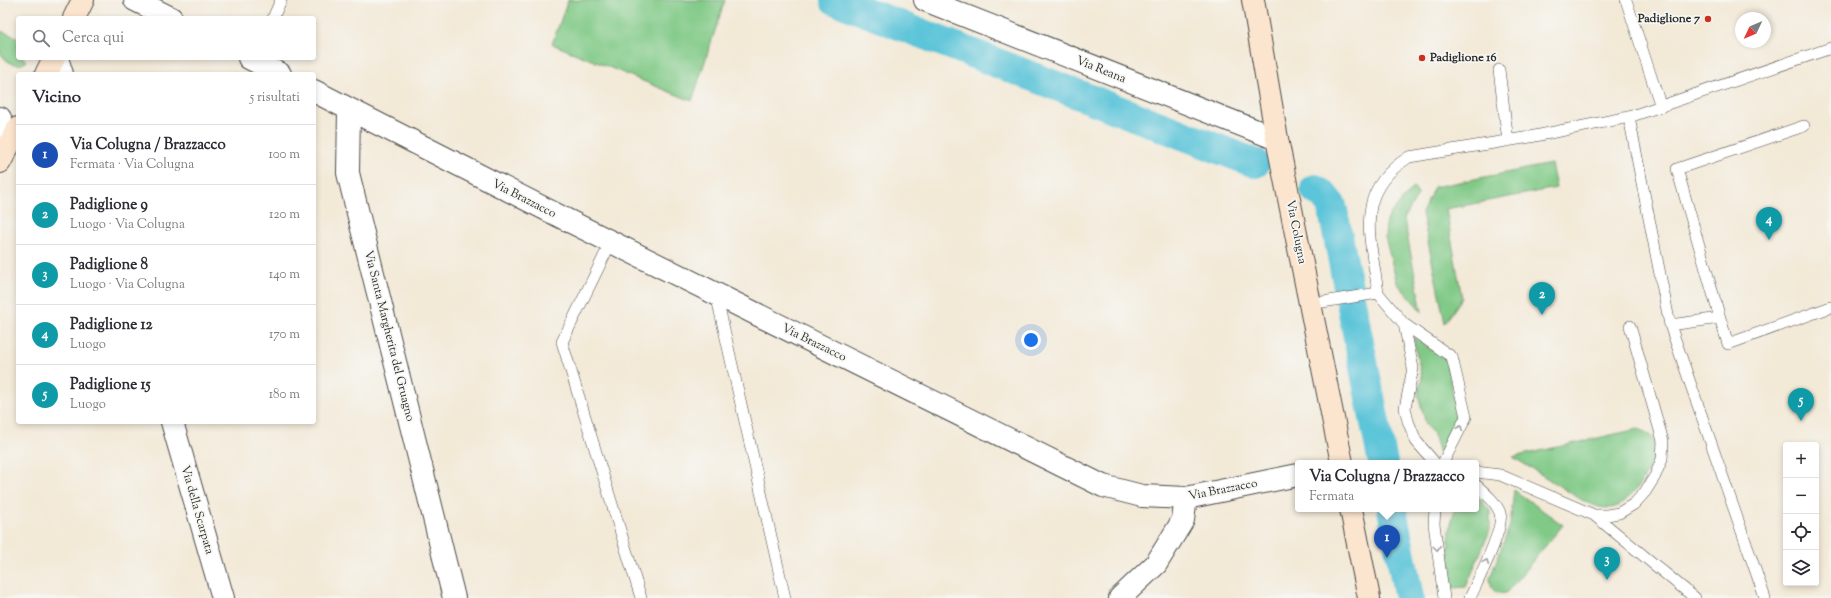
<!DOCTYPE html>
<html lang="it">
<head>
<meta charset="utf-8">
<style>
  :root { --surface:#fff; --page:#f2f2f3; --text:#2b2b33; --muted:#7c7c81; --line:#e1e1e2; --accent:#2563eb }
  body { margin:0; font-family:"Sorts Mill Goudy",serif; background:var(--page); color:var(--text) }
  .controls { position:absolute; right:12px; bottom:12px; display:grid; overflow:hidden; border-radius:4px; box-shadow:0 2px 6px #0003 }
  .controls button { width:36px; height:36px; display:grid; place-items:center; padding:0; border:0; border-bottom:1px solid var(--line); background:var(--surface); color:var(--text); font:20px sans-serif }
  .compass { position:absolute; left:1735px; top:12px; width:36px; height:36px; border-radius:50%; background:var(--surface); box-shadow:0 2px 6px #0003; rotate:226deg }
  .you { position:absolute; left:1031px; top:340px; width:14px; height:14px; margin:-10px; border:3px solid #fff; border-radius:50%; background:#1a73e8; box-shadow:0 0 0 6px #1a73e833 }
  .badge { display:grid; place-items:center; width:26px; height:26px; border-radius:50%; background:var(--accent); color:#fff; font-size:13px; font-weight:700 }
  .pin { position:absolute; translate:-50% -33px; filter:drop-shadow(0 1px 2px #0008) }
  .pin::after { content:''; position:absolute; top:21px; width:14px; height:12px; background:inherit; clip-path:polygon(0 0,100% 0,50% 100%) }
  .popup { position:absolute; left:1295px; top:460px; width:184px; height:52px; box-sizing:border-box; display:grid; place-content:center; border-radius:4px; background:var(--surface); filter:drop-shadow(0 1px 3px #0005); font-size:13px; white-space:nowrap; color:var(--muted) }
  .popup b { font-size:15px; color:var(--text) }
  .popup::after { content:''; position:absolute; left:50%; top:100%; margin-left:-8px; border:8px solid transparent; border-top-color:var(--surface) }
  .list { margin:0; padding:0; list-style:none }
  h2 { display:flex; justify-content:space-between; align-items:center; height:52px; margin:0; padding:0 16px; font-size:17px }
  h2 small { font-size:13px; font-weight:400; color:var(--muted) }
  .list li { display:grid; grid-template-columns:26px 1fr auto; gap:12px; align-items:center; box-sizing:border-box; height:60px; padding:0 16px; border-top:1px solid var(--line) }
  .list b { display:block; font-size:15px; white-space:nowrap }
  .list p { margin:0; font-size:13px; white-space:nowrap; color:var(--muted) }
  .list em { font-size:13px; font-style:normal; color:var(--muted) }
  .icon { flex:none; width:22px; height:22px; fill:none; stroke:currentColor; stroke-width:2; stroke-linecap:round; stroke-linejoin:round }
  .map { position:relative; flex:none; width:1831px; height:598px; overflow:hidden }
  .search { position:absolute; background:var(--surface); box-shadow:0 2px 6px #0003; left:16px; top:16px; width:300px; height:44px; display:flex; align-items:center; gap:10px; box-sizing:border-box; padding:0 14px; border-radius:4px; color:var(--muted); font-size:15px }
  .panel { position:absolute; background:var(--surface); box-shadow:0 2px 6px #0003; left:16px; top:72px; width:300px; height:352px; border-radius:4px }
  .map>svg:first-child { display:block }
  .green { fill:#80c986; stroke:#567a58 }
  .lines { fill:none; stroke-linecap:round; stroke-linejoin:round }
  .canal { stroke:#5dc5d9; stroke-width:30 }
  .lane-casing { stroke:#494845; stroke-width:12 }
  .street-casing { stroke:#494845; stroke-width:24 }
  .secondary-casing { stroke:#494845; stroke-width:24 }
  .lane { stroke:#fff; stroke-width:11 }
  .street { stroke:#fff; stroke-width:22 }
  .secondary { stroke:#fce5cf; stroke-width:22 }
  .oneway { stroke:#a0a0a0 }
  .poi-dot { fill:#c8321e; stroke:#f6f6f2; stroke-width:1.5 }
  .labels { text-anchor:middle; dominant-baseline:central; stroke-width:3.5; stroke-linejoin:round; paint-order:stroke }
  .poi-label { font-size:12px; font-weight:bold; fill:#2b2b2b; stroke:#f6f6f2; text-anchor:end }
  .street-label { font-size:12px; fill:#2b2b2b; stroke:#f6f6f2 }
</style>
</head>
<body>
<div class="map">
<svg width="1831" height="598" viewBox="0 0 1831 598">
  <rect width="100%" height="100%" fill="#f6f6f2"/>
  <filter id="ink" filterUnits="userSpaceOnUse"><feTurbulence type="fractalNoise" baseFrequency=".025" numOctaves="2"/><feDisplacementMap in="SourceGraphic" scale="8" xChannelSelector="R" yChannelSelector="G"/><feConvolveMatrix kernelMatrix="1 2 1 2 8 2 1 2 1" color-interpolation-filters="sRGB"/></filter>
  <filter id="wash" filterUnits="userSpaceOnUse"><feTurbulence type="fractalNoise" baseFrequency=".012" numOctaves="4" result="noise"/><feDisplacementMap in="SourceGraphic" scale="16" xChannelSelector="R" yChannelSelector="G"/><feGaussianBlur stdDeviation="0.9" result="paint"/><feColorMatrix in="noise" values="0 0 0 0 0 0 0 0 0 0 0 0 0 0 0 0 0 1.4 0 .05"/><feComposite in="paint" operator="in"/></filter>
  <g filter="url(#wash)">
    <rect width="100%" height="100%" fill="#f3e9d7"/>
    <path class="green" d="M 568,0 L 725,0 L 692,101 L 552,44 Z
      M 0,31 L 17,37 L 18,58 L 24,58 L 26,62 C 17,69 3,61 0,51 C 0,45 0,37 0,31 Z
      M 1551,164 L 1556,188 L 1446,209 L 1462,298 L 1445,323 L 1422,213 L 1434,187 Z
      M 1414,187 L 1418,195 L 1404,219 L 1422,312 L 1397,283 L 1385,237 L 1386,224 L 1390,214 Z
      M 1413,337 L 1446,360 L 1458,418 L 1440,454 L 1435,437 L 1426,424 L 1418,395 L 1422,378 Z
      M 1638,429 C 1676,438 1638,495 1618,506 C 1607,511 1595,506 1585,502 L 1513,457 Z
      M 1514,490 L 1563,525 L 1506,593 C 1494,595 1491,589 1490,578 L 1510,525 Z
      M 1476,494 L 1490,511 L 1490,530 L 1466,587 L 1453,588 C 1446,562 1447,534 1455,509 L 1476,509 Z"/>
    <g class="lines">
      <path class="canal" d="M 835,0 L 1255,163
        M 1315,189 L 1323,195 L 1332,206 L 1383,463
        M 1392,509 L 1409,598"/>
    </g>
  </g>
  <g filter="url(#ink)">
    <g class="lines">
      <g class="lane-casing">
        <path id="lane" d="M 1626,0 L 1661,107
          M 273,18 L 281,0
          M 1499,70 L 1508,141
          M 1629,117 L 1670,325 L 1765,598
          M 611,242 L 562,342 L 641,598
          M 1378,293 L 1404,324 L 1413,368 L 1405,408 L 1408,421 L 1416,441 L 1435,463
          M 716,294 L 785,598
          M 1310,304 L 1378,293 C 1371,236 1352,193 1409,157 L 1530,137 L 1629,117 L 1831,48
          M 1720,318 L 1728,344 L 1831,307
          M 1404,324 L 1452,357 L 1466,417 L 1443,463
          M 1670,325 L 1720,318 L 1677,169 L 1804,126
          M 1476,472 L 1500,475 L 1594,515 L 1607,515 L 1619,513 L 1634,504 L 1645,492 L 1655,476 L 1662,459 L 1663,441 L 1630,326
          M 1435,509 L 1434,524 L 1444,598
          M 1594,515 L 1695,598
          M 1470,598 C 1477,582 1505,528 1500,513 C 1496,502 1485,493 1476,485"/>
      </g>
      <g class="street-casing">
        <path id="street" d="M 135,0 L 171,18
          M 925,0 L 1277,139
          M 57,58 L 62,74
          M 249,58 L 280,74
          M 314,91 L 349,109 L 348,173 L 454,598
          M 349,109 L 567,220 L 1103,486 L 1142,496 L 1186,498 L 1298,475
          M 0,118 L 10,142
          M 172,422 L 223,598
          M 1120,598 L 1156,564 L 1183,520 L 1186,498"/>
      </g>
      <g class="secondary-casing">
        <path id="secondary" d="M 1253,0 L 1277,139 L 1342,463
          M 74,18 L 83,0
          M 46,74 L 54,58
          M 0,162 L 18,128
          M 1351,509 L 1369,598"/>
      </g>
      <use href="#lane" class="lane"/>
      <use href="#street" class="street"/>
      <use href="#secondary" class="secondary"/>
    </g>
    <defs><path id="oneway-chevron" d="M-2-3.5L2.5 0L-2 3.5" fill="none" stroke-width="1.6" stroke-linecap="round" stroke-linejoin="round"/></defs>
    <g class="oneway">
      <use href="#oneway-chevron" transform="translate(1460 428) rotate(-64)"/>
      <use href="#oneway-chevron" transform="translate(1437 548) rotate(83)"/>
      <use href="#oneway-chevron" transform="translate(1486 562) rotate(-66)"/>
    </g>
  </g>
  <g class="poi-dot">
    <circle cx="1708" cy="19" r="4"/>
    <circle cx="1422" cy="58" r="4"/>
  </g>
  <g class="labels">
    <g class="poi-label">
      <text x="1700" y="19">Padiglione 7</text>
      <text x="1430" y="58" text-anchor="start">Padiglione 16</text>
    </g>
    <g class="street-label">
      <text transform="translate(1101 70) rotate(22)">Via Reana</text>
      <text transform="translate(524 199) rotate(27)">Via Brazzacco</text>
      <text transform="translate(1296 232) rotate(79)">Via Colugna</text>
      <text transform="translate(389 336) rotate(76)">Via Santa Margherita del Gruagno</text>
      <text transform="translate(814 343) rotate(26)">Via Brazzacco</text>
      <text transform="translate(1223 490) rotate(-11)">Via Brazzacco</text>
      <text transform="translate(197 510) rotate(74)">Via della Scarpata</text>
    </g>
  </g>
</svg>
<div class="controls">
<button>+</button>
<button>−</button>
<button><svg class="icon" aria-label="locate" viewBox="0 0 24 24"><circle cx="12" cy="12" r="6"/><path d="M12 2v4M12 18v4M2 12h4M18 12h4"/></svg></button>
<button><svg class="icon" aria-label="layers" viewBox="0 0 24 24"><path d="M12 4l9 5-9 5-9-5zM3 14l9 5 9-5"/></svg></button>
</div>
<svg class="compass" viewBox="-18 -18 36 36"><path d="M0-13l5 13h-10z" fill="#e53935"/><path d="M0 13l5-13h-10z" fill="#7c7c81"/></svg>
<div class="you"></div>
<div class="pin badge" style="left:1387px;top:558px;background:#1a4fb4">1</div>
<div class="popup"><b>Via Colugna / Brazzacco</b>Fermata</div>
<div class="pin badge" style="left:1542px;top:315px;background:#0f9aa8">2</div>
<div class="pin badge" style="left:1607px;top:580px;background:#0f9aa8">3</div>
<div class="pin badge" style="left:1769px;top:240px;background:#0f9aa8">4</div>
<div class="pin badge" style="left:1801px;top:421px;background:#0f9aa8">5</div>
<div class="search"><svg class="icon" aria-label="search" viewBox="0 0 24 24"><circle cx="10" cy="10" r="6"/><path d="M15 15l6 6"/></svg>Cerca qui</div>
<section class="panel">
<h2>Vicino<small>5 risultati</small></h2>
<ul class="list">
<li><span class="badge" style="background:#1a4fb4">1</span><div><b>Via Colugna / Brazzacco</b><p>Fermata · Via Colugna</p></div><em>100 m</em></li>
<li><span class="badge" style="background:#0f9aa8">2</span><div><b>Padiglione 9</b><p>Luogo · Via Colugna</p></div><em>120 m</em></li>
<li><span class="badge" style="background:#0f9aa8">3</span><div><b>Padiglione 8</b><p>Luogo · Via Colugna</p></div><em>140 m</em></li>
<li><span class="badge" style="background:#0f9aa8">4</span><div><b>Padiglione 12</b><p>Luogo</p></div><em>170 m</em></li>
<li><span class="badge" style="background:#0f9aa8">5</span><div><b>Padiglione 15</b><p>Luogo</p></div><em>180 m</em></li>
</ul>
</section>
</div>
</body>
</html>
